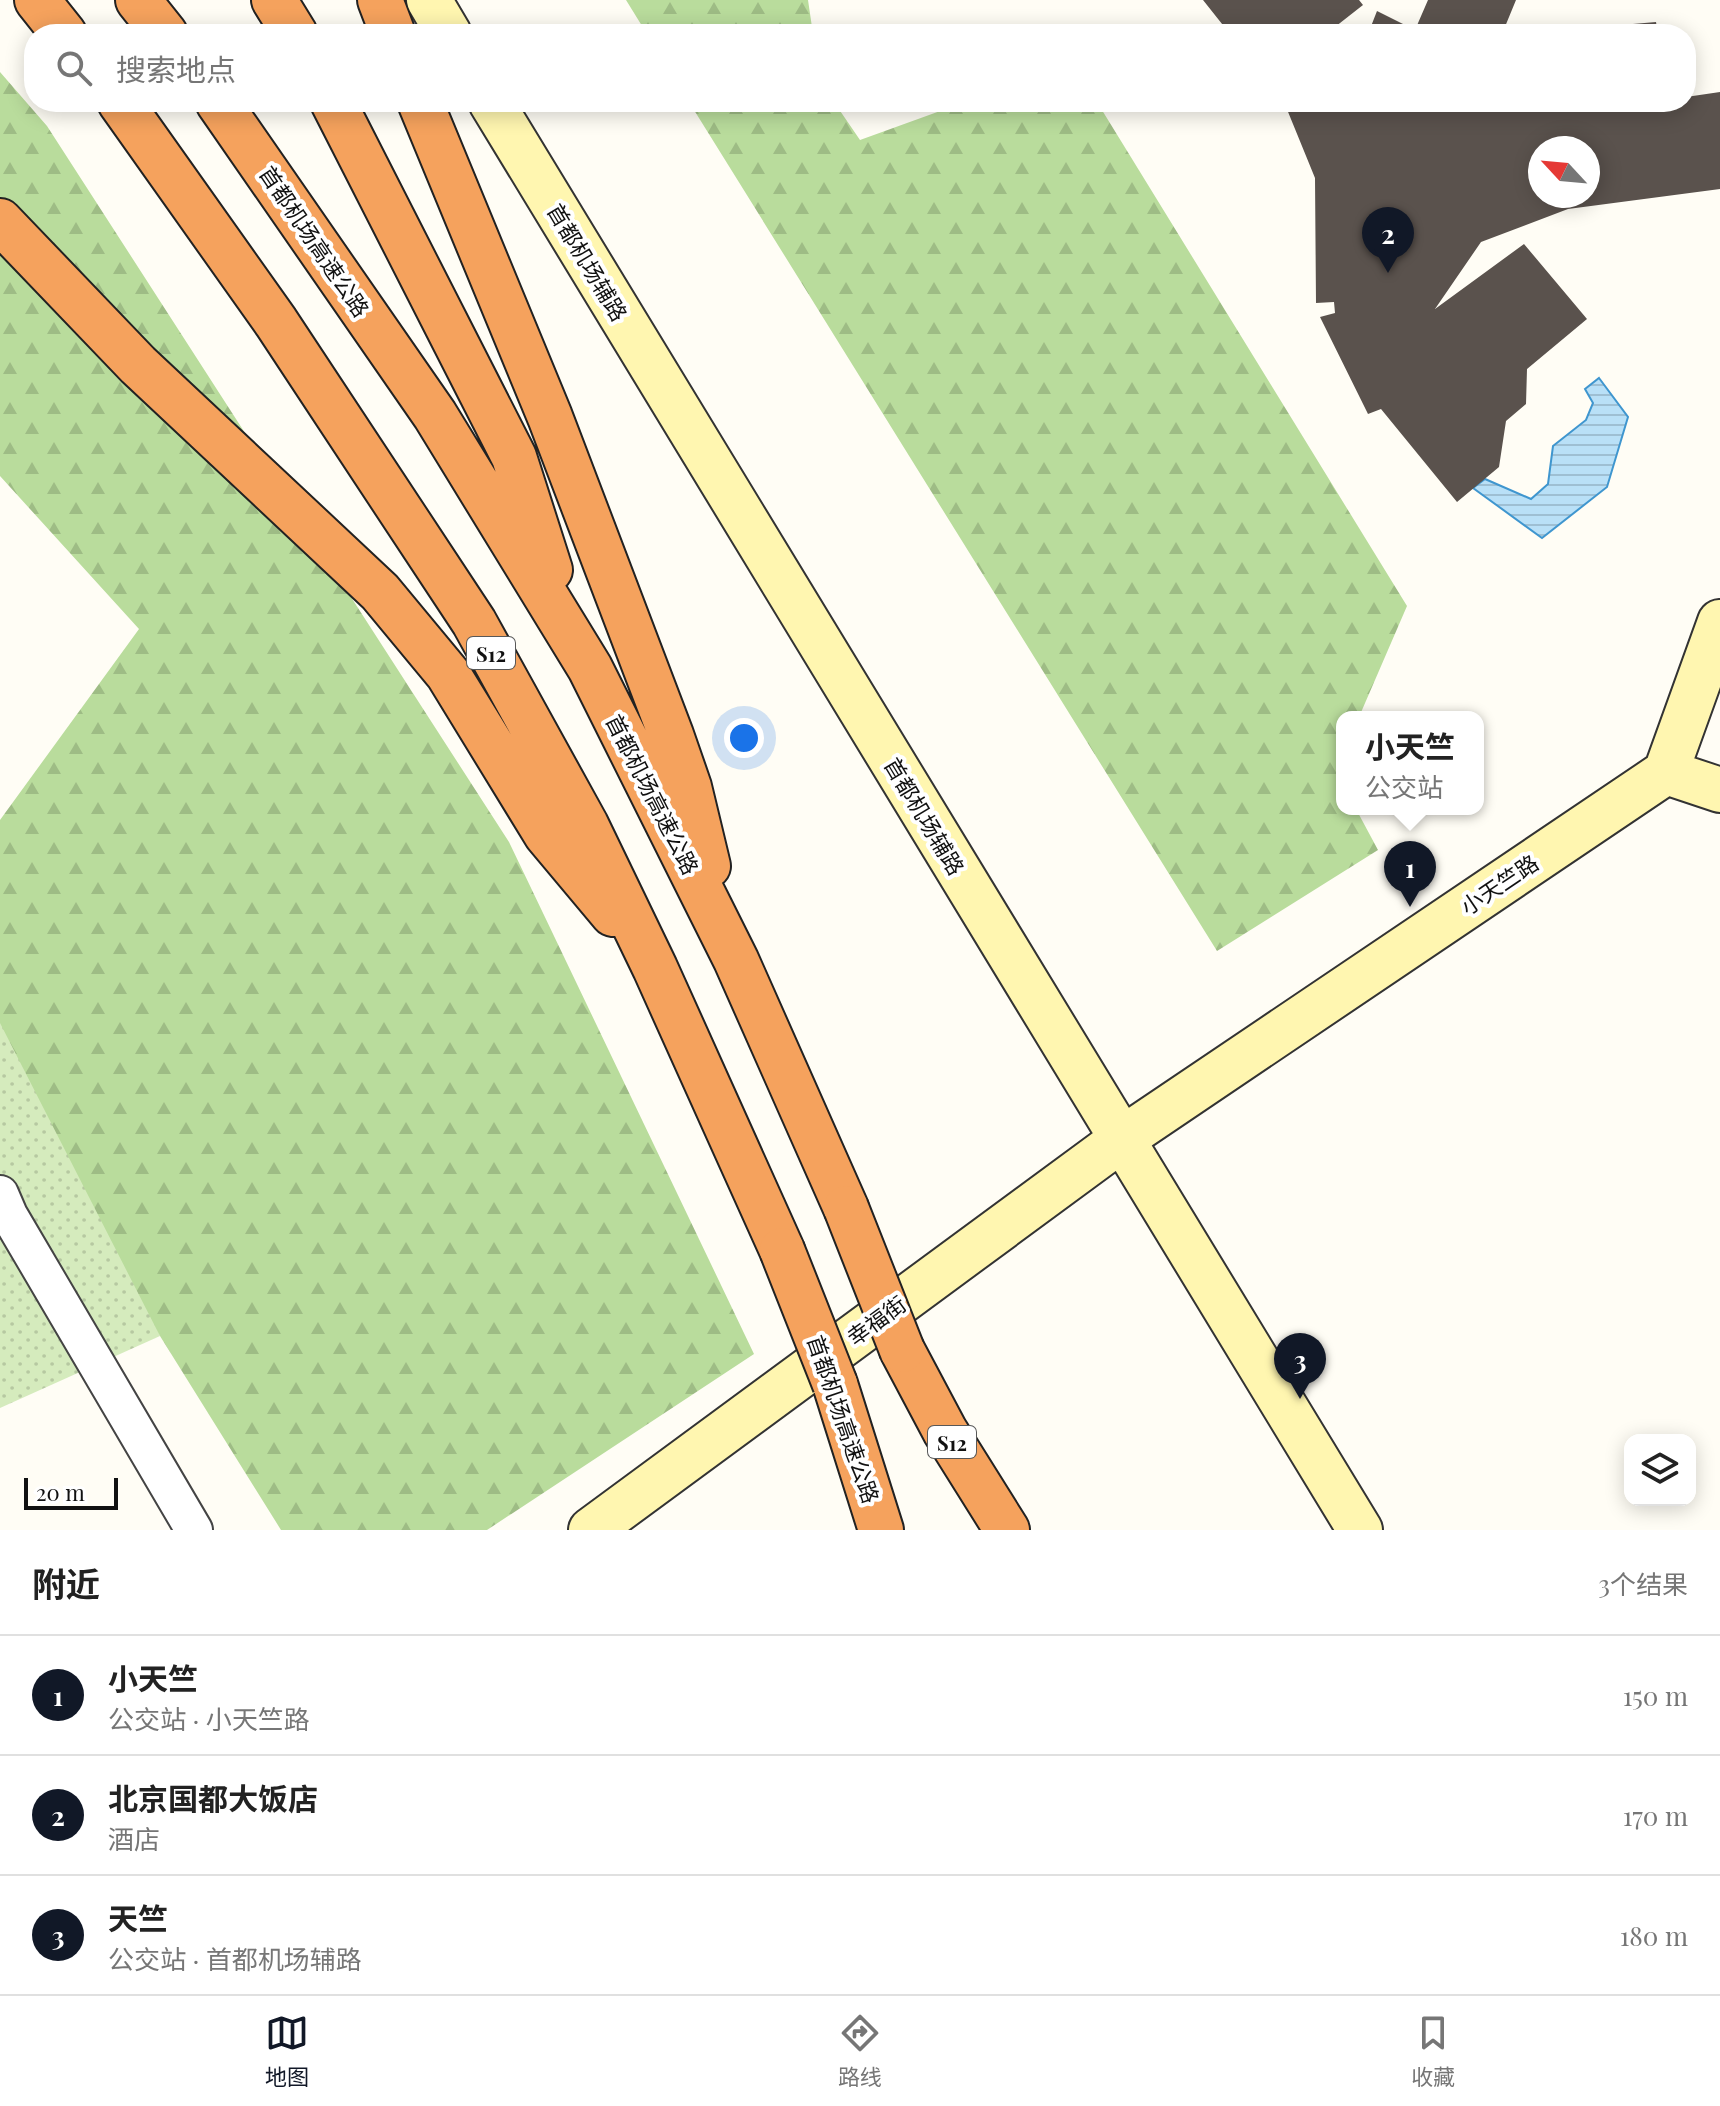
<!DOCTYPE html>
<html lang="zh">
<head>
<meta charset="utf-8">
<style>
  :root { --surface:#fff; --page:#f6f6f6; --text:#222; --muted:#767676; --line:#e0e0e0; --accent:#111827 }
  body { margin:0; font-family:"Playfair Display","Noto Sans SC",serif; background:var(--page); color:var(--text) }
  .controls { position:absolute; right:24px; bottom:24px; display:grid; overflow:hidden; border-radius:16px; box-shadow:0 4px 20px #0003 }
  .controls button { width:72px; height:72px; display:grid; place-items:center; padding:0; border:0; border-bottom:2px solid var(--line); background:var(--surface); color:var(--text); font:40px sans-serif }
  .compass { position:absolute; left:1528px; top:136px; width:72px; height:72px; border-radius:50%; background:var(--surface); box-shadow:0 4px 20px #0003; rotate:296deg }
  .scale { position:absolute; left:24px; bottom:20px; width:94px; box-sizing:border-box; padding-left:8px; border:4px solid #111; border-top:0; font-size:22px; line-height:28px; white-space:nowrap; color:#111; -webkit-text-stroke:6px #fff; paint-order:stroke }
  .you { position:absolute; left:744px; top:738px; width:28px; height:28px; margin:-20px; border:6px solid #fff; border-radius:50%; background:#1a73e8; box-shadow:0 0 0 12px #1a73e833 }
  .badge { display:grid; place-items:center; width:52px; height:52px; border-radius:50%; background:var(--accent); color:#fff; font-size:26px; font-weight:700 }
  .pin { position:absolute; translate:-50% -66px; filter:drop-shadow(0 2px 4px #0008) }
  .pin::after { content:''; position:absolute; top:42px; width:28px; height:24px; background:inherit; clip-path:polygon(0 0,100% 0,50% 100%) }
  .popup { position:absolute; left:1336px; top:711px; width:148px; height:104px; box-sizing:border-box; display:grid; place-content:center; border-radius:16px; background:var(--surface); filter:drop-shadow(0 2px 6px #0005); font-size:26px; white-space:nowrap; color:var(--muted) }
  .popup b { font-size:30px; color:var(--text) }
  .popup::after { content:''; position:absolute; left:50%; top:100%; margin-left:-16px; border:16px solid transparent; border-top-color:var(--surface) }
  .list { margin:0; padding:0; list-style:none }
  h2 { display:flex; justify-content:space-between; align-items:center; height:104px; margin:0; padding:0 32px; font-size:34px }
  h2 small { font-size:26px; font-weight:400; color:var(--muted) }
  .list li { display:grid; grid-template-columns:52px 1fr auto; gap:24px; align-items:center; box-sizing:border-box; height:120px; padding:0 32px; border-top:2px solid var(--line) }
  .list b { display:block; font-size:30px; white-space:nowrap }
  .list p { margin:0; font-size:26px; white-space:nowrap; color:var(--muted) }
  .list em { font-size:26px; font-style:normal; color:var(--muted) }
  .icon { flex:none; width:44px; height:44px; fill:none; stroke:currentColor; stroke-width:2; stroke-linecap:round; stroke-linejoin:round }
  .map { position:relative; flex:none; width:1720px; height:1530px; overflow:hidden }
  .search { position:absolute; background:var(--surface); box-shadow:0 4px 20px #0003; left:24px; right:24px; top:24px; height:88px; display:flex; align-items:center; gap:20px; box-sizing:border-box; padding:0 28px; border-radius:32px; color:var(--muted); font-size:30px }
  .sheet { height:464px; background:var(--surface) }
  nav { display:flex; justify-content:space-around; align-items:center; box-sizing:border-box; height:112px; border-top:2px solid var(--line); background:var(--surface); font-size:22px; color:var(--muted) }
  nav a { display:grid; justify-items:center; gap:4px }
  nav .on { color:var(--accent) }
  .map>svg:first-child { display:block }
  .grass { fill:url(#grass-dots) }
  .forest { fill:url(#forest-firs) }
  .water { fill:url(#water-rules); stroke:#3f96cf; stroke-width:2 }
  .building { fill:#5a524d; fill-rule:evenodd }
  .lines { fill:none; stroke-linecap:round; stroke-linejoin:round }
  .street-casing { stroke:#444; stroke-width:40 }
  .secondary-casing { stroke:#333; stroke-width:48 }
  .highway-casing { stroke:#222; stroke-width:48 }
  .street { stroke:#fff; stroke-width:36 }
  .secondary { stroke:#fff6b0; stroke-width:44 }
  .highway { stroke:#f5a25d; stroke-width:44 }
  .highway-bridge-casing { stroke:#222; stroke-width:48; stroke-linecap:butt }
  .highway-bridge { stroke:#f5a25d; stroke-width:44 }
  .labels { text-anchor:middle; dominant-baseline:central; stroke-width:8; stroke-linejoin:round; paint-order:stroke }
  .shield { fill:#fff; stroke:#585858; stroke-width:2 }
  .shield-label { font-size:20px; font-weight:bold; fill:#111 }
  .street-label { font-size:22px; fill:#111; stroke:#fff }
</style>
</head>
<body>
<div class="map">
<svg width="1720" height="1530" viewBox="0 0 1720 1530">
  <defs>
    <pattern id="grass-dots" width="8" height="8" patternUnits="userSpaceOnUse" patternTransform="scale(2)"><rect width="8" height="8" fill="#d5ebbd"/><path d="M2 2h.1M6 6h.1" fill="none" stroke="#b6c8a1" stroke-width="1.8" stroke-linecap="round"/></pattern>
    <pattern id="forest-firs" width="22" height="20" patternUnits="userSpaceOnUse" patternTransform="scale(2)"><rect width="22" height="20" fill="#b9dc9c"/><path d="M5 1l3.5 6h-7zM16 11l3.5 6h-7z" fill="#9ebc85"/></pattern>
    <pattern id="water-rules" width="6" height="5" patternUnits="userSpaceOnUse" patternTransform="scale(2)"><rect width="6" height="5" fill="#b9e0f7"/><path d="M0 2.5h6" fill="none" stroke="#9ebfd3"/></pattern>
  </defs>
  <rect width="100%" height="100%" fill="#fffdf5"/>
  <path class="grass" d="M 0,1003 L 95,1158 L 160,1336 L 0,1408 Z"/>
  <path class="forest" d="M 626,0 L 808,0 L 813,34 L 647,34 Z
    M 0,72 L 47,126 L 509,842 L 754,1354 L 487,1530 L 281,1530 L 160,1336 L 0,1023 L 0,820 L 139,629 L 0,476 Z
    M 689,102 L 834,102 L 860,140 L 965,102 L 1097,102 L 1407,606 L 1359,717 L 1342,717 L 1342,756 L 1336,770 L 1342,781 L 1342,809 L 1356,809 L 1378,850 L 1217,951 Z"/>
  <path class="water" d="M 1599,378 L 1628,417 L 1607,487 L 1542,538 L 1473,488 L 1485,479 L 1531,499 L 1548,484 L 1553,446 L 1586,420 L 1593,403 L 1585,389 Z"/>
  <path class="building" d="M 1203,0 L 1359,0 L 1363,5 L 1326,34 L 1230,34 Z
    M 1428,0 L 1516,0 L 1502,34 L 1368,34 L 1377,11 L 1415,30 Z
    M 1656,22 L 1658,34 L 1576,34 L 1575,29 Z
    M 1720,92 L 1720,189 L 1568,209 L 1481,242 L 1435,309 L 1524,244 L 1587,319 L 1527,369 L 1526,404 L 1506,421 L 1499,467 L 1457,502 L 1381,409 L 1368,414 L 1320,317 L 1335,313 L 1334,302 L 1316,303 L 1315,178 L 1284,102 L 1529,102 L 1526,110 L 1586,102 L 1686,102 L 1686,97 ZM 1540,148 L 1588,148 L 1588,196 L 1540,196 Z"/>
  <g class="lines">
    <g class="street-casing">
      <path id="street" d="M 0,1194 L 9,1215 L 194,1530"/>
    </g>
    <g class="secondary-casing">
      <path id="secondary" d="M 429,0 L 449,34
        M 491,102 L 1360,1530
        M 1666,772 L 1720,790
        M 591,1530 L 1122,1139 L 1666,772 L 1720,622"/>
    </g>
    <g class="highway-casing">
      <path id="highway" d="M 37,0 L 64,34
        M 138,0 L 165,34
        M 274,0 L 295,34
        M 380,0 L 393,34
        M 120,102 L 276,322 L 474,622 L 586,825 L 655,968 L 782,1250
        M 218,102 L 435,415 L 590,668 L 736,960 L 846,1208
        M 333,102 L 514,457 L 550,570
        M 420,102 L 550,417 L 671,735 L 689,787 L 708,866
        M 0,221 L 138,365 L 380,592 L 448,674 L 546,834 L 613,914
        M 902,1350 L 945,1431 L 1007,1530
        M 835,1384 L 881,1530"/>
    </g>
    <use href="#street" class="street"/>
    <use href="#secondary" class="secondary"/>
    <use href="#highway" class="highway"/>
    <g class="highway-bridge-casing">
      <path id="highway-bridge" d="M 846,1208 L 902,1350
        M 782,1250 L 835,1384"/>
    </g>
    <use href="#highway-bridge" class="highway-bridge"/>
  </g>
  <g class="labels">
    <g class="shield">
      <rect x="467" y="637" width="48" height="32" rx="6"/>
      <rect x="928" y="1426" width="48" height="32" rx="6"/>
    </g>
    <g class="shield-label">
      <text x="491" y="653">S12</text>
      <text x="952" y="1442">S12</text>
    </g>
    <g class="street-label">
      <text transform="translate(315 241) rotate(56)">首都机场高速公路</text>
      <text transform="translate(588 262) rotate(59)">首都机场辅路</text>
      <text transform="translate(653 794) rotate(63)">首都机场高速公路</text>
      <text transform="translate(925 816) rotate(59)">首都机场辅路</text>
      <text transform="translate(1499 884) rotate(-34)">小天竺路</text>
      <text transform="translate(876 1320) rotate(-36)">幸福街</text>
      <text transform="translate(844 1419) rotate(71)">首都机场高速公路</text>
    </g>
  </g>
</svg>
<div class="controls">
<button><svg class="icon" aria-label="layers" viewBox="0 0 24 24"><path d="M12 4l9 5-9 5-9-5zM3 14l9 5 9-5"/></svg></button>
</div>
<svg class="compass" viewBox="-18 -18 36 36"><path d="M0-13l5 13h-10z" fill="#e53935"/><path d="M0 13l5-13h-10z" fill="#767676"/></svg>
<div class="scale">20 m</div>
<div class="you"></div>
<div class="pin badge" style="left:1410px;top:907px">1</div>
<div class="popup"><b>小天竺</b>公交站</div>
<div class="pin badge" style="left:1388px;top:273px">2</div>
<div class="pin badge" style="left:1300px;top:1399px">3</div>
<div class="search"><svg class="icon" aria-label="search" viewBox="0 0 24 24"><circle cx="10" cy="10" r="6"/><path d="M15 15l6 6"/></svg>搜索地点</div>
</div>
<section class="sheet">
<h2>附近<small>3个结果</small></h2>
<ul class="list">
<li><span class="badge">1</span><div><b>小天竺</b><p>公交站 · 小天竺路</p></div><em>150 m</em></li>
<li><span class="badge">2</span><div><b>北京国都大饭店</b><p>酒店</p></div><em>170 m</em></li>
<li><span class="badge">3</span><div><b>天竺</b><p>公交站 · 首都机场辅路</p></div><em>180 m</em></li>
</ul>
</section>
<nav>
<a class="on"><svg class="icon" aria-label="map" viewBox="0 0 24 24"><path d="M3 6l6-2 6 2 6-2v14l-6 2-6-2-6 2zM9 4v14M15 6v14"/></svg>地图</a>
<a><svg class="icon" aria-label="directions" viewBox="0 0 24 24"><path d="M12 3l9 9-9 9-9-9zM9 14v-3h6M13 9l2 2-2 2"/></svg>路线</a>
<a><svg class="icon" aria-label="saved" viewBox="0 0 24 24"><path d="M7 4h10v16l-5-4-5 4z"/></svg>收藏</a>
</nav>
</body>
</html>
